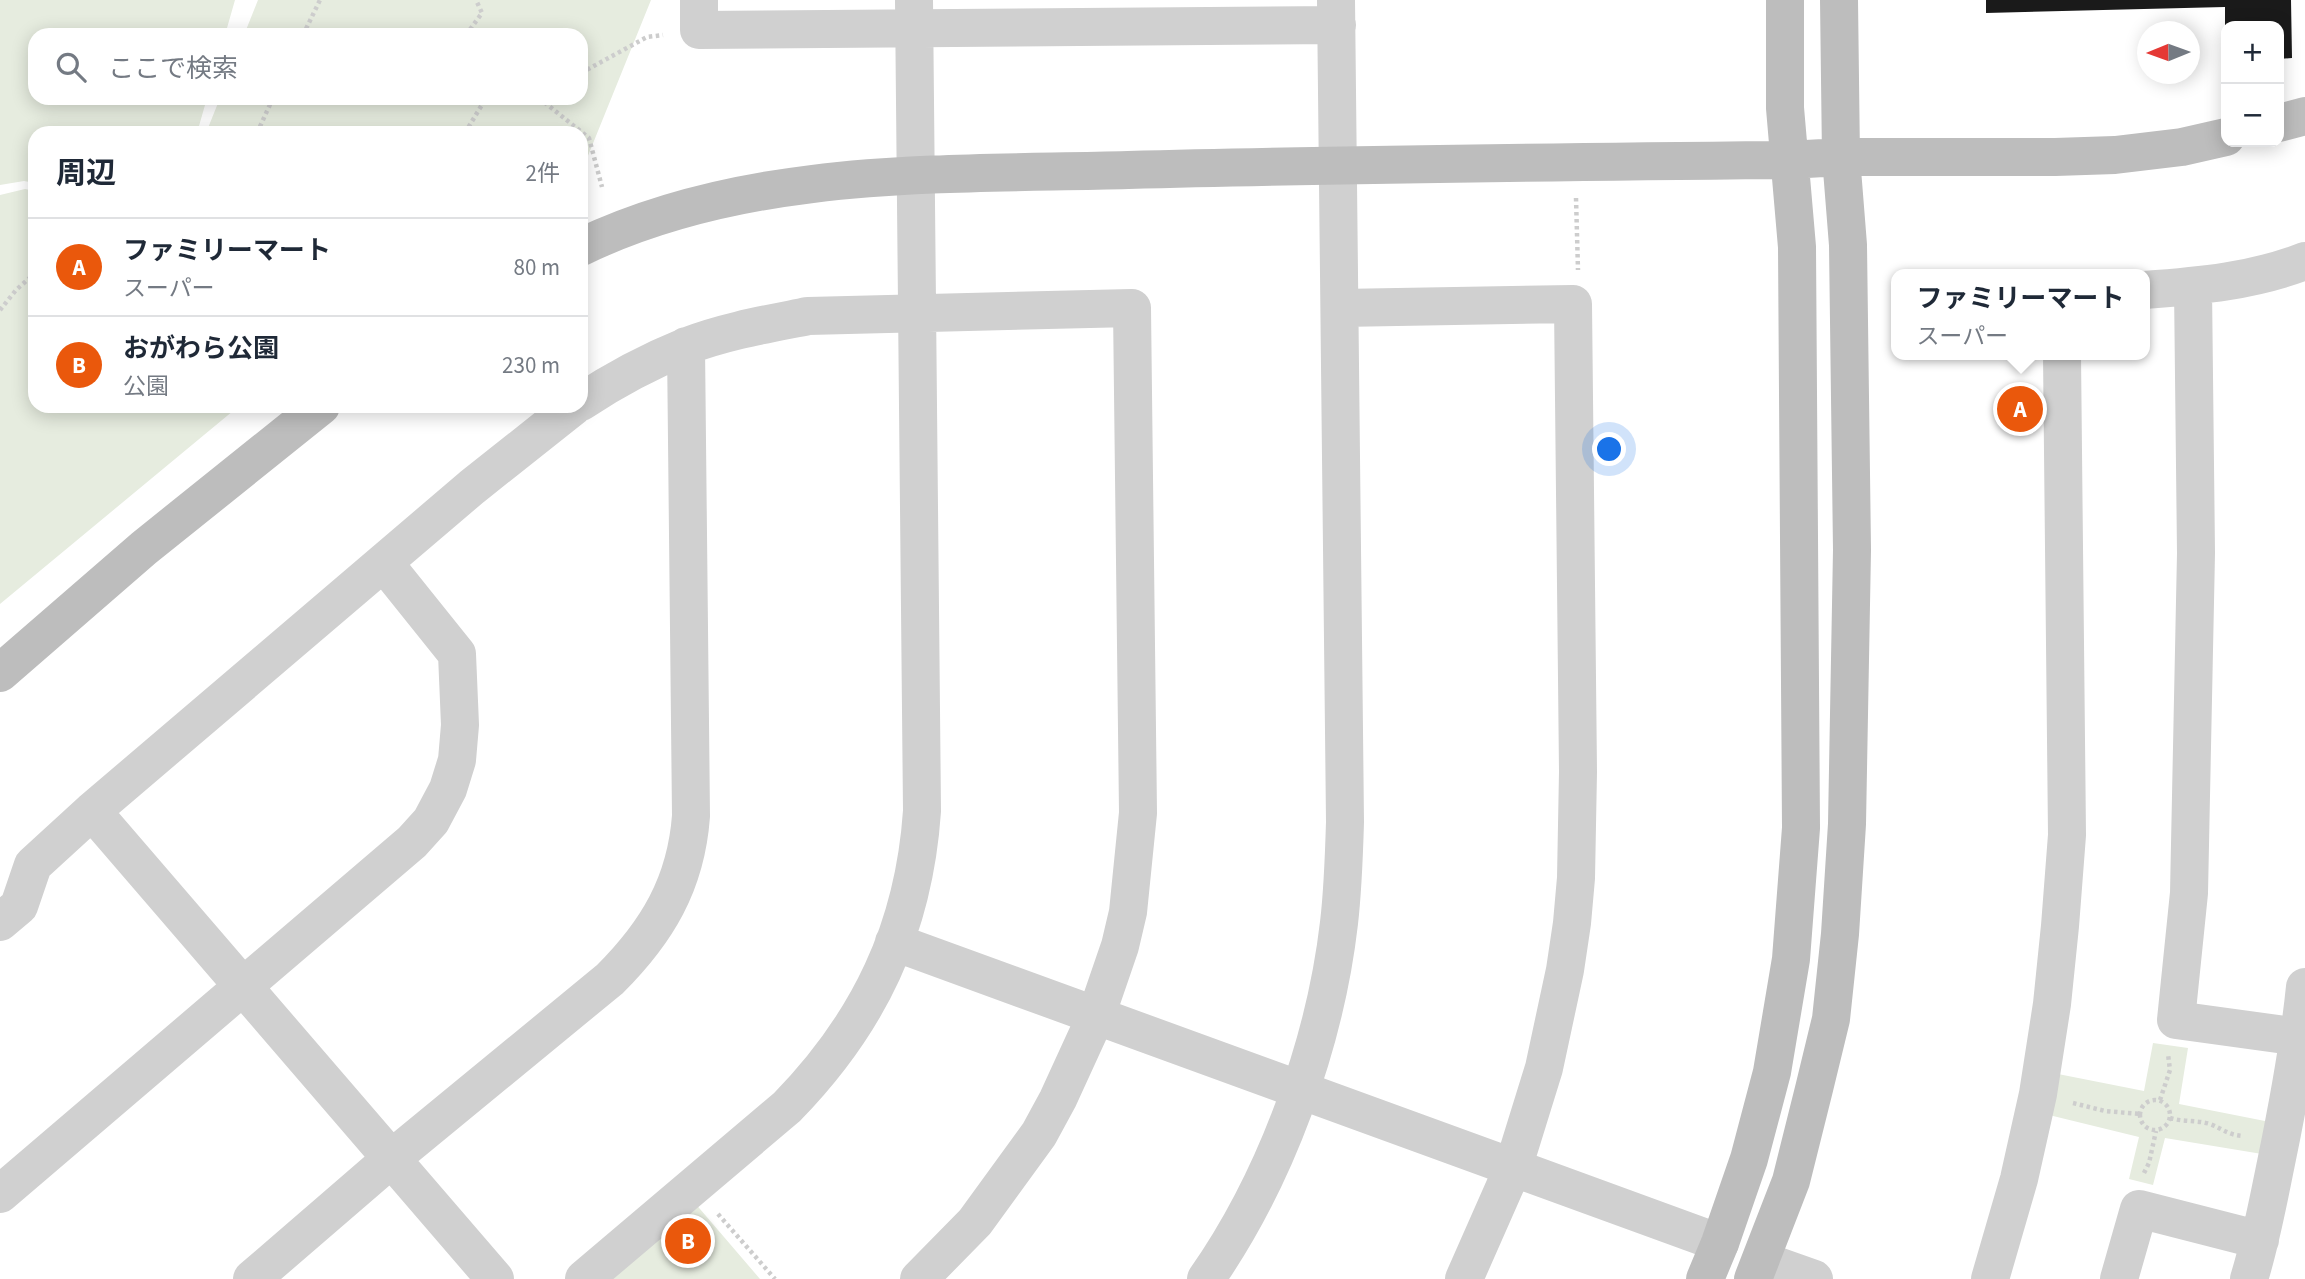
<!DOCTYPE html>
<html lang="ja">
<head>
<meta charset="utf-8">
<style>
  :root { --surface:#fff; --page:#f6f6f7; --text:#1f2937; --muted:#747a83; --line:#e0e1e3; --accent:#ea580c }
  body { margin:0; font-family:"Source Sans 3","Noto Sans JP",sans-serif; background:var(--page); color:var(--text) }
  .controls { position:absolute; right:21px; top:21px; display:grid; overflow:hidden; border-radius:14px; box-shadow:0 4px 18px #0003 }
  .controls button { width:63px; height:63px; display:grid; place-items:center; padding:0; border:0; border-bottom:2px solid var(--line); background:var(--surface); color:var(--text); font:35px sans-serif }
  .compass { position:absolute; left:2137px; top:21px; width:63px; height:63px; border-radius:50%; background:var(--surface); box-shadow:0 4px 18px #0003; rotate:269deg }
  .you { position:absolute; left:1610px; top:450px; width:24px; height:24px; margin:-18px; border:5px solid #fff; border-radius:50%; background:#1a73e8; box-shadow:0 0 0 10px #1a73e833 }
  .badge { display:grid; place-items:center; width:46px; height:46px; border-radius:50%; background:var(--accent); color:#fff; font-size:23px; font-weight:700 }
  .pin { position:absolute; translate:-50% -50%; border:4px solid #fff; box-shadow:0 2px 7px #0006 }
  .popup { position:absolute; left:1891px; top:269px; width:259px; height:91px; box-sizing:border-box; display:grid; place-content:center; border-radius:14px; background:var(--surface); filter:drop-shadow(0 2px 5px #0005); font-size:23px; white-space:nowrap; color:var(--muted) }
  .popup b { font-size:26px; color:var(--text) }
  .popup::after { content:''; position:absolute; left:50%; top:100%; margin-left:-14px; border:14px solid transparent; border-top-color:var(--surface) }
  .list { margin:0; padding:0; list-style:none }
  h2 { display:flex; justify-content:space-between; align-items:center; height:91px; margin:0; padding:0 28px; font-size:30px }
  h2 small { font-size:23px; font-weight:400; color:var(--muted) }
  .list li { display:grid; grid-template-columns:46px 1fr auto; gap:21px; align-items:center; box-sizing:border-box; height:98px; padding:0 28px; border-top:2px solid var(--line) }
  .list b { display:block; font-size:26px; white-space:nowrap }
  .list p { margin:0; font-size:23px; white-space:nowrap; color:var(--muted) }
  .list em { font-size:23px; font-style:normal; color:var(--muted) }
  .icon { flex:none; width:38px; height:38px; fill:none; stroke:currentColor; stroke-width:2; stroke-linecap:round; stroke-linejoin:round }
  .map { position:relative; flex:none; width:2305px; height:1279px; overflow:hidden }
  .search { position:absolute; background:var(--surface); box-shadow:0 4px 18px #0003; left:28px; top:28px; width:560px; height:77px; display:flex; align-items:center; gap:18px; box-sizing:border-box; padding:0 24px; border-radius:21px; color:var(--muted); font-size:26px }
  .panel { position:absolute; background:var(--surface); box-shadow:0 4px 18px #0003; left:28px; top:126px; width:560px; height:287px; border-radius:21px }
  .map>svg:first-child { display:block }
  .green { fill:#e6ecdf }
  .building { fill:#1a1a1a }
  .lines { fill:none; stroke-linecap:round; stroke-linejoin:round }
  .path { stroke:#cdcdcd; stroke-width:4.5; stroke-dasharray:3.5 3.5; stroke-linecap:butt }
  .street { stroke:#d0d0d0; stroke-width:38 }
  .secondary { stroke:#bdbdbd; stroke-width:38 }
</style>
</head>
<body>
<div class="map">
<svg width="2305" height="1279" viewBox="0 0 2305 1279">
  <rect width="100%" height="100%" fill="#fff"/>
  <path class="green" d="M 0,0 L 235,0 L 225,35 L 35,35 L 35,98 L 207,98 L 197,133 L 35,133 L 35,183 L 24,181 L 0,185 Z
    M 258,0 L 651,0 L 581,173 L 581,133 L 206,133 L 220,98 L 581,98 L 581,35 L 244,35 Z
    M 25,189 L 35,191 L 35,406 L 239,406 L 0,604 L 0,195 Z
    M 2153,1043 L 2188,1048 L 2179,1104 L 2270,1122 L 2262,1154 L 2165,1138 L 2153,1185 L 2129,1179 L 2139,1137 L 2049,1115 L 2058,1074 L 2144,1091 Z
    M 694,1202 L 760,1279 L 607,1279 Z"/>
  <path class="building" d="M 1986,0 L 2291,0 L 2292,58 L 2279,59 L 2279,26 L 2225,26 L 2225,7 L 1986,13 Z"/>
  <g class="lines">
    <path class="path" d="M 303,35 L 320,0
      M 466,35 L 482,13 L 476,0
      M 581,73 L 647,37 L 663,35
      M 539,98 L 589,138 L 602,187
      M 257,133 L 273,98
      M 465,133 L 486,98
      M 1576,198 L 1578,270
      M 0,310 L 16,290 L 35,273
      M2140 1115a15 15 0 1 1 30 0a15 15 0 1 1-30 0Z
      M 2160,1100 L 2170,1070 L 2168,1054
      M 2073,1103 L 2105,1111 L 2140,1114
      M 2170,1118 C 2183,1122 2197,1120 2210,1124 C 2223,1129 2228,1135 2243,1136
      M 2144,1173 L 2149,1163 L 2156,1131
      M 718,1214 L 775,1279"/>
    <path class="street" d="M 699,0 L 699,30 L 1337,25
      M 2193,287 L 2196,553 L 2189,893 L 2176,1020 L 2300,1037
      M 2144,290 C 2199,286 2254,281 2305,261
      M 1340,308 L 1573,304 L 1578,772 L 1576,878 L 1572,923 L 1565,970 L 1544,1068 L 1513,1168 L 1464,1279
      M 581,402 C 614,380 650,361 687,346 C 726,331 768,324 808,316 L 1132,308 L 1138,813 L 1128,912 L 1120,946 L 1096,1016 L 1058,1099 L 1039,1134 L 975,1222 L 919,1279
      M 92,811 L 495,1279
      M 0,922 L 19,906 L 33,865 L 92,811 L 472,487 L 574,406
      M 894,942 L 1720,1243
      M 0,1194 L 412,842 L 431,821 L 448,789 L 457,760 L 460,725 L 457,654 L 384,563
      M 1761,1260 L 1814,1279
      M 252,1279 L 391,1159 L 610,979 C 657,932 686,884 691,816 L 686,346
      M 584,1279 L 787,1107 C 869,1023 914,929 922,811 L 914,0
      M 1206,1279 C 1276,1179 1325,1044 1339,923 C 1343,889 1344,856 1345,822 L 1336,0
      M 1990,1279 L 2019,1179 L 2038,1094 L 2052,1004 L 2060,926 L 2067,835 L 2062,355
      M 2119,1279 L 2139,1209 L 2260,1240
      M 2249,1279 C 2261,1241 2268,1202 2276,1163 C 2288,1105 2299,1046 2305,987"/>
    <path class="secondary" d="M 2279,123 L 2305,116
      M 581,247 C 750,166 945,175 1128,170 C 1348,164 1569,162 1789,160 L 1841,157 L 2055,157 L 2115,155 L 2182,147 L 2226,137
      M 0,673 L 144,548 L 321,406
      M 1705,1279 L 1720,1243 L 1749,1159 L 1772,1072 L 1791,959 L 1801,828 L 1797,247 L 1785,108 L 1785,0
      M 1753,1279 L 1791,1181 L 1814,1089 L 1831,1019 L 1840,934 L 1847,824 L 1852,550 L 1848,245 L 1841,157 L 1839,0"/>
  </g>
</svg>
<div class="controls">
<button>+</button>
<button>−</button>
</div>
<svg class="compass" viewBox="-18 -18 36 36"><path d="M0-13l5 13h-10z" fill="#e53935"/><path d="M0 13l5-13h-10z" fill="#747a83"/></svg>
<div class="you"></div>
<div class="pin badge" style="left:2020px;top:409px">A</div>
<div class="popup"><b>ファミリーマート</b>スーパー</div>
<div class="pin badge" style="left:688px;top:1241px">B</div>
<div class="search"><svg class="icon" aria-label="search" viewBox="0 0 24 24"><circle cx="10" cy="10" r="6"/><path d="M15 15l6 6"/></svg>ここで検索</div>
<section class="panel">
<h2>周辺<small>2件</small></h2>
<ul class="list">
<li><span class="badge">A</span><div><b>ファミリーマート</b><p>スーパー</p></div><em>80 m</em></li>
<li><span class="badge">B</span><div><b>おがわら公園</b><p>公園</p></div><em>230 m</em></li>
</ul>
</section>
</div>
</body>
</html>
